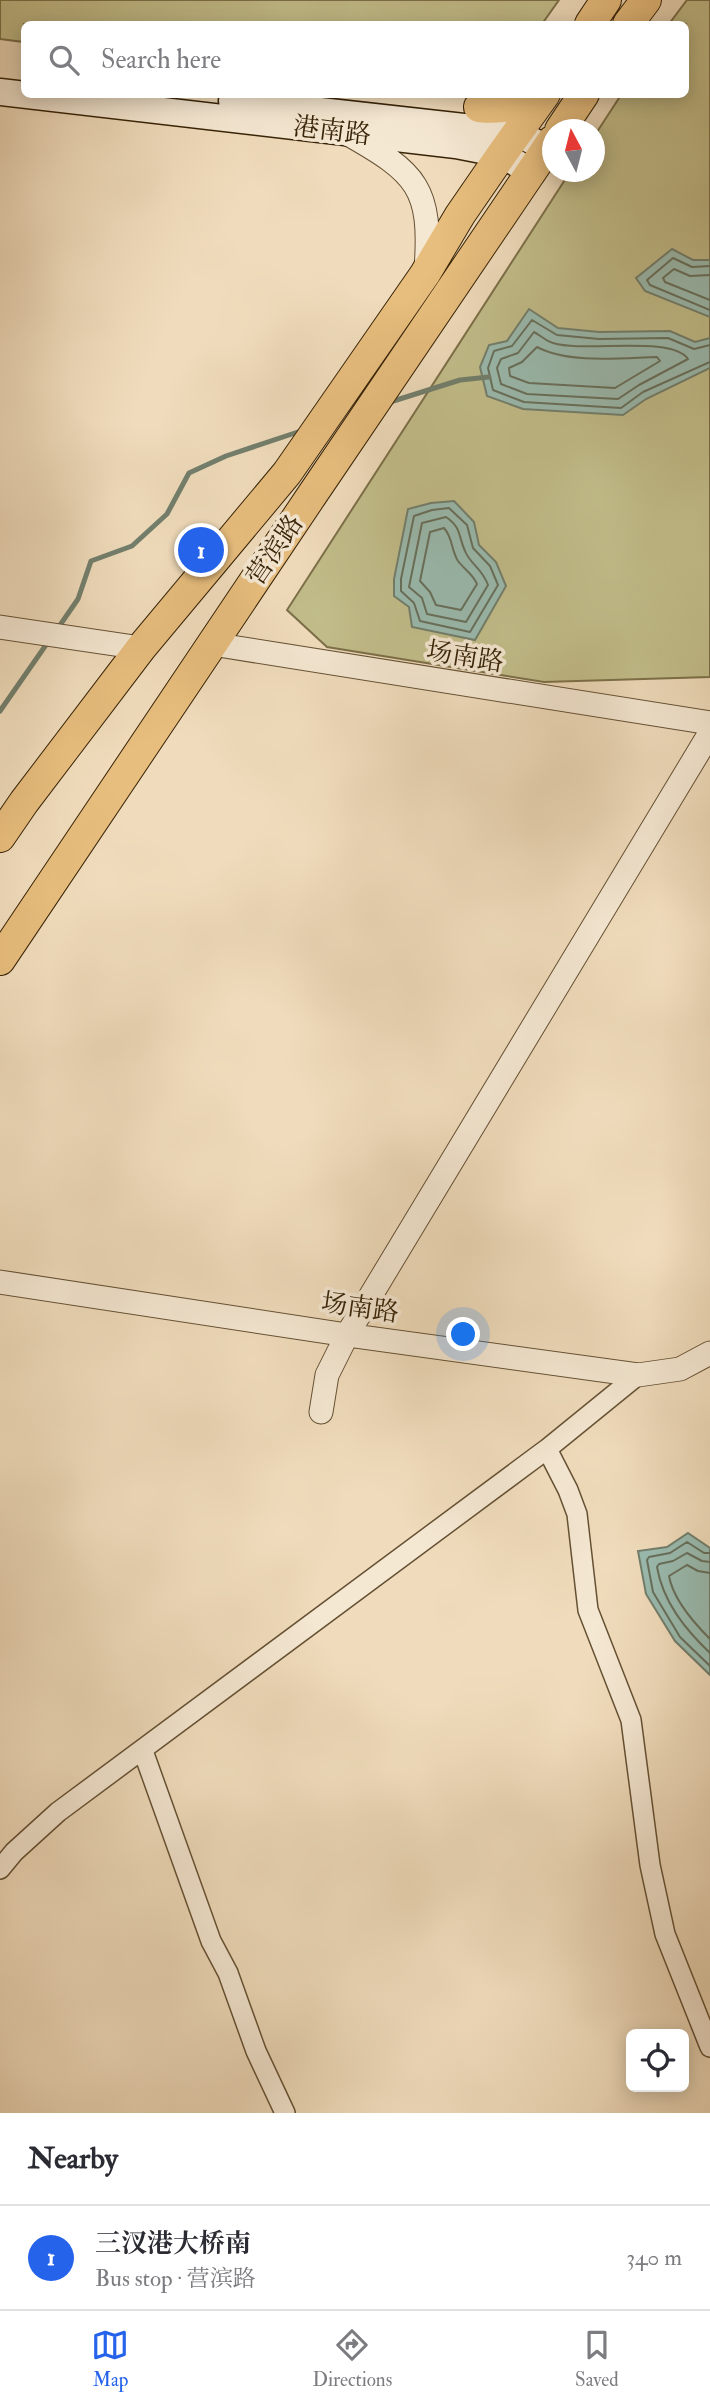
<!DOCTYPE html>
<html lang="en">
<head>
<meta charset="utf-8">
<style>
  :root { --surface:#fff; --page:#f2f2f3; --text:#2b2b33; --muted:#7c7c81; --line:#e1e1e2; --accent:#2563eb }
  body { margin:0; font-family:"IM FELL Double Pica","Noto Serif SC",serif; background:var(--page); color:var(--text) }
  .controls { position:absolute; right:21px; bottom:21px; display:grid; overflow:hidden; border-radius:10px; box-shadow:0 4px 18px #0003 }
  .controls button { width:63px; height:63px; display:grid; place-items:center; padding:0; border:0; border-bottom:2px solid var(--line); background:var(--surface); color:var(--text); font:35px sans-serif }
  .compass { position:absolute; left:542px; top:119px; width:63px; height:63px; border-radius:50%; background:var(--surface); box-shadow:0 4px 18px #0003; rotate:353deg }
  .you { position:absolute; left:464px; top:1335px; width:24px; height:24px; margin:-18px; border:5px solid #fff; border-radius:50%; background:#1a73e8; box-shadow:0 0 0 10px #1a73e833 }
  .badge { display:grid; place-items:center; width:46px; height:46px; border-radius:50%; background:var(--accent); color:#fff; font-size:23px; font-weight:700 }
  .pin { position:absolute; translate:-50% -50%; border:4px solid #fff; box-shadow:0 2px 7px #0006 }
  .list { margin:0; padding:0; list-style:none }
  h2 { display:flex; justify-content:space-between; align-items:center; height:91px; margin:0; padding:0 28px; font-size:30px }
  h2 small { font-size:23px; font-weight:400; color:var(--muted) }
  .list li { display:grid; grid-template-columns:46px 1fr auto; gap:21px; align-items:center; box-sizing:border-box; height:105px; padding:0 28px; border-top:2px solid var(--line) }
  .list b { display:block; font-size:26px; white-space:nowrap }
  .list p { margin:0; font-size:23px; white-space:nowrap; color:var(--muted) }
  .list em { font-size:23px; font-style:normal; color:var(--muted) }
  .icon { flex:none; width:38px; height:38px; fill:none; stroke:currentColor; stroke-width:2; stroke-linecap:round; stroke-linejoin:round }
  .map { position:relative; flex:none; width:710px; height:2113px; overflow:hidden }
  .search { position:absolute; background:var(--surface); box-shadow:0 4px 18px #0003; left:21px; right:21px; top:21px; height:77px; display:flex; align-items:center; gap:18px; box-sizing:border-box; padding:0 24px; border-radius:10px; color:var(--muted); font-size:26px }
  .sheet { height:196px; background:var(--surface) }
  nav { display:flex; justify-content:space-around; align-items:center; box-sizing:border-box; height:98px; border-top:2px solid var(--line); background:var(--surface); font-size:19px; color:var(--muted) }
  nav a { display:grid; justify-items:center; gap:4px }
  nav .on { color:var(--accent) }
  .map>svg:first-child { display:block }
  .green { fill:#c2be8b; stroke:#7c7049; stroke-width:2 }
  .water { fill:#9abcb1; stroke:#727f6d; stroke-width:2 }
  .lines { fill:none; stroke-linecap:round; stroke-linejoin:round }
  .shore { stroke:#68705c; stroke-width:2 }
  .stream { stroke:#727f6d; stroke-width:5 }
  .minor-casing { stroke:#655134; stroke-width:22 }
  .tertiary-casing { stroke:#655134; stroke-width:25 }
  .secondary-casing { stroke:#372307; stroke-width:29 }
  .primary-casing { stroke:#372307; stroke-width:32 }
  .minor { stroke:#f5e8d3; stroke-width:19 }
  .tertiary { stroke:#f5e8d3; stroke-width:23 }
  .secondary { stroke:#f5e8d3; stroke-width:26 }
  .primary { stroke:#e8be7e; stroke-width:30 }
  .labels { text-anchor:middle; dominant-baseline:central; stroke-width:7; stroke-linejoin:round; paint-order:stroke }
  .street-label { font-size:26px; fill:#372307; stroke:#f5e8d3 }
</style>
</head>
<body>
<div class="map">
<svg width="710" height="2113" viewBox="0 0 710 2113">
  <rect width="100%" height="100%" fill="#f0dcbc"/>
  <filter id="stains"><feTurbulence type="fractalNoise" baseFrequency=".00286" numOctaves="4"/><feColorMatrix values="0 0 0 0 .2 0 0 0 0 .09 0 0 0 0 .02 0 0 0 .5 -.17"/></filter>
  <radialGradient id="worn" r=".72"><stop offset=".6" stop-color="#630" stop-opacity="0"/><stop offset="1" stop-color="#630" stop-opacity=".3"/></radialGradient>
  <path class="green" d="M 0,0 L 559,0 L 542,24 L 24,24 L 24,42 L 0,39 Z
    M 687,0 L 710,0 L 710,677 L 544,682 L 327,647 L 287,610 L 570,172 L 594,172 L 595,135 L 621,95 L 686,94 L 686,24 L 669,24 Z"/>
  <path class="water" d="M 672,249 L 693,260 L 710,260 L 710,317 L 645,291 L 636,278 Z
    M 529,309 L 558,328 L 599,332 L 670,331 L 695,342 L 710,338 L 710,368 L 646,399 L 623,415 L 523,409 L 487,396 L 480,367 L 489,345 L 507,341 Z
    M 454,501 L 474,522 L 479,545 L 496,562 L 506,586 L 475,640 L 412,627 L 409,607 L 394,596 L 394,579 L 408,509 L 431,503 Z
    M 688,1533 L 710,1548 L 710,1675 L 675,1641 L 646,1594 L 638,1551 L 667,1547 Z"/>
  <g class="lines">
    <path class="shore" d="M 710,266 L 692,267 L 673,258 L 647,280 L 650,285 L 710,310
      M 710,275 L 690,276 L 674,269 L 663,278 L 665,282 L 710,300
      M 534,332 C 540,335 546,341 553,343 C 585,353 671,335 688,359 L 639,385 L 618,399 L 527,394 L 501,384 L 497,368 L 501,359 L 518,353 Z
      M 710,345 L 694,349 L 668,338 L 599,339 L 557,335 L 532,320 L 512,346 L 494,351 L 488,368 L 493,390 L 524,402 L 621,408 L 643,392 L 710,362
      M 537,347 C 569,364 621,358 657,357 L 660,361 L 615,388 L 529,383 L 510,376 L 509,368 L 522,362 Z
      M 449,508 L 467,525 L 473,548 L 490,566 L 498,585 L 470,632 L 420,621 L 414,603 L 401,591 L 401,579 L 414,516 L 432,510 Z
      M 446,517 C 462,528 458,536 465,551 C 470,564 482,568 488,585 L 466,622 L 427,614 L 422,598 L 409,587 L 422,523 Z
      M 444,528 C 453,538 451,550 458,561 C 464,569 473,574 477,584 L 461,610 L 436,605 L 430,592 L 420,581 L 430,532 Z
      M 710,1553 L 704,1553 L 687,1542 L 670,1553 L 649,1557 L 647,1560 L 653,1592 L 680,1637 L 710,1666
      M 710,1562 L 702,1561 L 687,1553 L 673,1561 L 659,1564 L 657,1567 C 663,1602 685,1629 710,1653
      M 710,1573 L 698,1571 L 687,1565 L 669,1576 C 673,1599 694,1623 710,1639"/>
    <path class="stream" d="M 387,403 L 460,380 L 489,377
      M 58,628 L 78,599 L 91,561 L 132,546 L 167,514 L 189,473 L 226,456 L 301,431
      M 0,711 L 48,642"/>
    <g class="minor-casing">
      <path id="minor" d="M 547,1449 L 568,1490 L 577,1514 L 588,1610 L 631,1720 L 650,1865 L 665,1934 L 710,2047
        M 143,1751 L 211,1941 L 228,1973 L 256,2051 L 285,2113
        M 0,1869 L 14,1852 L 58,1812 L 547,1449 L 638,1375"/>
    </g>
    <g class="tertiary-casing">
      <path id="tertiary" d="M 348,134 C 417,173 432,188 426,269
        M 0,627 L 141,648
        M 212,644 L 710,723
        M 0,1282 L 347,1335 L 638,1375 L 680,1369 L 710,1353
        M 321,1412 L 327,1375 L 347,1335 L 710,733"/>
    </g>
    <g class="secondary-casing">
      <path id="secondary" d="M 0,92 L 456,145 L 502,154 L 532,173
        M 232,101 L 518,133 L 547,149"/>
    </g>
    <g class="primary-casing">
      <path id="primary" d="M 590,24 L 606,0
        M 628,24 L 646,0
        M 479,107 C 503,110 521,105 542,94
        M 560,130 L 584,94
        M 0,837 L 24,802 L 141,648 L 287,473 L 425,274 L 460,215 L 502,154 L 545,94
        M 0,960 L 312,495 L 552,141"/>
    </g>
    <use href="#minor" class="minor"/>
    <use href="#tertiary" class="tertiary"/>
    <use href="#secondary" class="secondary"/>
    <use href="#primary" class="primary"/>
  </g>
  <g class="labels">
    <g class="street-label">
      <text transform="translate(332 131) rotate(7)">港南路</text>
      <text transform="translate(275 550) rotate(-56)">营滨路</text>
      <text transform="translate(465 657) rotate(9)">场南路</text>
      <text transform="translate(360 1308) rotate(8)">场南路</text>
    </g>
  </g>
  <rect width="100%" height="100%" filter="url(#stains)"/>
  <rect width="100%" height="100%" fill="url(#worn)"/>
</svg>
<div class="controls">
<button><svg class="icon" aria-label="locate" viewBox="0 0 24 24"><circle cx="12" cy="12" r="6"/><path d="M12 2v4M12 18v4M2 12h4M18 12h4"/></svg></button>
</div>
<svg class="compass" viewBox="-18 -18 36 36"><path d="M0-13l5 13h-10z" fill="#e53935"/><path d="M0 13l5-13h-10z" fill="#7c7c81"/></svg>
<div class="you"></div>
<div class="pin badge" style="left:201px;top:550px">1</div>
<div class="search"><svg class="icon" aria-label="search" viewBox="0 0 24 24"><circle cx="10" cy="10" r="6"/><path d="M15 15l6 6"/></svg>Search here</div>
</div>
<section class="sheet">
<h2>Nearby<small></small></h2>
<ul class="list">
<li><span class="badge">1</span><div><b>三汊港大桥南</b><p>Bus stop · 营滨路</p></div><em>340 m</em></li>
</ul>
</section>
<nav>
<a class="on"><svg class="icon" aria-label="map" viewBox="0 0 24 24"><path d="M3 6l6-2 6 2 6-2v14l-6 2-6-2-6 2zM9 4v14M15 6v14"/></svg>Map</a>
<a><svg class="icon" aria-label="directions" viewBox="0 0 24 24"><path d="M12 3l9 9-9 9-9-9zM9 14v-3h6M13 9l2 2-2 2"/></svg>Directions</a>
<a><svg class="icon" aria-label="saved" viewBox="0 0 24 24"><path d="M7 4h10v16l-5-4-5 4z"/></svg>Saved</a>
</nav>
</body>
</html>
